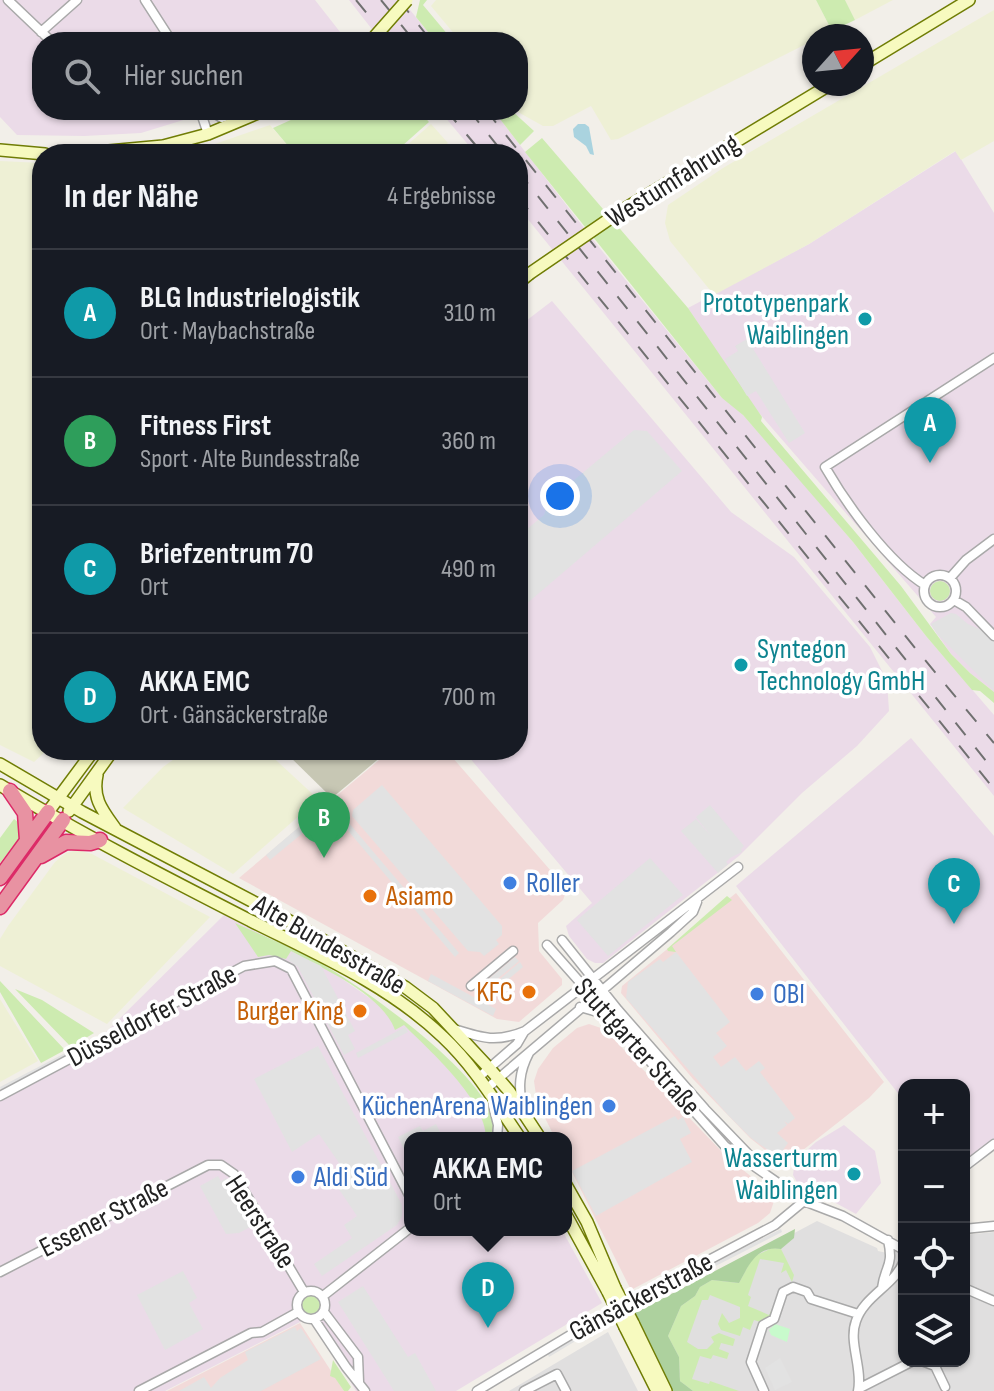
<!DOCTYPE html>
<html lang="de">
<head>
<meta charset="utf-8">
<style>
  :root { --surface:#171b24; --page:#20242c; --text:#f1f3f6; --muted:#9ea1a6; --line:#363941; --accent:#d40000 }
  body { margin:0; font-family:"Sofia Sans Condensed",sans-serif; background:var(--page); color:var(--text) }
  .controls { position:absolute; right:24px; bottom:24px; display:grid; overflow:hidden; border-radius:16px; box-shadow:0 2px 6px #0004 }
  .controls button { width:72px; height:72px; display:grid; place-items:center; padding:0; border:0; border-bottom:2px solid var(--line); background:var(--surface); color:var(--text); font:40px sans-serif }
  .compass { position:absolute; left:802px; top:24px; width:72px; height:72px; border-radius:50%; background:var(--surface); box-shadow:0 2px 6px #0004; rotate:63deg }
  .you { position:absolute; left:560px; top:496px; width:28px; height:28px; margin:-20px; border:6px solid #fff; border-radius:50%; background:#1a73e8; box-shadow:0 0 0 12px #1a73e833 }
  .badge { display:grid; place-items:center; width:52px; height:52px; border-radius:50%; background:var(--accent); color:#fff; font-size:26px; font-weight:700 }
  .pin { position:absolute; translate:-50% -66px; filter:drop-shadow(0 2px 4px #0008) }
  .pin::after { content:''; position:absolute; top:42px; width:28px; height:24px; background:inherit; clip-path:polygon(0 0,100% 0,50% 100%) }
  .popup { position:absolute; left:404px; top:1132px; width:168px; height:104px; box-sizing:border-box; display:grid; place-content:center; border-radius:16px; background:var(--surface); filter:drop-shadow(0 2px 6px #0005); font-size:26px; white-space:nowrap; color:var(--muted) }
  .popup b { font-size:30px; color:var(--text) }
  .popup::after { content:''; position:absolute; left:50%; top:100%; margin-left:-16px; border:16px solid transparent; border-top-color:var(--surface) }
  .list { margin:0; padding:0; list-style:none }
  h2 { display:flex; justify-content:space-between; align-items:center; height:104px; margin:0; padding:0 32px; font-size:34px }
  h2 small { font-size:26px; font-weight:400; color:var(--muted) }
  .list li { display:grid; grid-template-columns:52px 1fr auto; gap:24px; align-items:center; box-sizing:border-box; height:128px; padding:0 32px; border-top:2px solid var(--line) }
  .list b { display:block; font-size:30px; white-space:nowrap }
  .list p { margin:0; font-size:26px; white-space:nowrap; color:var(--muted) }
  .list em { font-size:26px; font-style:normal; color:var(--muted) }
  .icon { flex:none; width:44px; height:44px; fill:none; stroke:currentColor; stroke-width:2; stroke-linecap:round; stroke-linejoin:round }
  .map { position:relative; flex:none; width:994px; height:1391px; overflow:hidden }
  .search { position:absolute; background:var(--surface); box-shadow:0 2px 6px #0004; left:32px; top:32px; width:496px; height:88px; display:flex; align-items:center; gap:20px; box-sizing:border-box; padding:0 28px; border-radius:32px; color:var(--muted); font-size:30px }
  .panel { position:absolute; background:var(--surface); box-shadow:0 2px 6px #0004; left:32px; top:144px; width:496px; height:616px; border-radius:32px }
  .map>svg:first-child { display:block }
  .residential { fill:#e0dfdf }
  .commercial { fill:#f2dad9 }
  .industrial { fill:#ebdbe8 }
  .construction { fill:#c7c7b4 }
  .farmland { fill:#eef0d5 }
  .grass { fill:#cdebb0 }
  .forest { fill:#add19e }
  .park { fill:#c8facc }
  .parking { fill:#e2e2e2 }
  .water { fill:#aad3df }
  .lines { fill:none; stroke-linecap:round; stroke-linejoin:round }
  .street-casing { stroke:#a9a9a9; stroke-width:11 }
  .secondary-casing { stroke:#707d05; stroke-width:14 }
  .highway-casing { stroke:#dc2a67; stroke-width:17 }
  .street { stroke:#fff; stroke-width:8 }
  .secondary { stroke:#f7fabf; stroke-width:11 }
  .highway { stroke:#e892a2; stroke-width:14 }
  .rail { stroke:#707070; stroke-width:2; stroke-dasharray:16 16; stroke-linecap:butt }
  .secondary-bridge-casing { stroke:#707d05; stroke-width:14; stroke-linecap:butt }
  .secondary-bridge { stroke:#f7fabf; stroke-width:11 }
  .culture-dot { fill:#0f9aa8; stroke:#fff; stroke-width:3 }
  .shop-dot { fill:#3f7fe0; stroke:#fff; stroke-width:3 }
  .food-dot { fill:#e8710a; stroke:#fff; stroke-width:3 }
  .labels { text-anchor:middle; dominant-baseline:central; stroke-width:7; stroke-linejoin:round; paint-order:stroke }
  .street-label { font-size:28px; fill:#222; stroke:#fff }
  .culture-label { font-size:28px; fill:#0d838f; stroke:#fff; text-anchor:end }
  .shop-label { font-size:28px; fill:#366cbe; stroke:#fff; text-anchor:start }
  .food-label { font-size:28px; fill:#c56008; stroke:#fff; text-anchor:end }
</style>
</head>
<body>
<div class="map">
<svg width="994" height="1391" viewBox="0 0 994 1391">
  <rect width="100%" height="100%" fill="#f2efe9"/>
  <path class="residential" d="M 817,1221 L 877,1248 L 878,1251 L 887,1253 L 904,1242 L 904,1361 L 964,1361 L 964,1235 L 994,1232 L 994,1391 L 687,1391 L 648,1311 Z
    M 608,1332 L 638,1391 L 509,1391 Z"/>
  <path class="commercial" d="M 391,750 L 446,750 L 564,886 L 566,892 L 563,900 L 538,923 L 539,951 L 562,979 L 562,985 L 519,1022 L 497,1019 L 239,878 Z
    M 736,893 L 884,1082 L 869,1098 L 784,1165 L 750,1138 L 693,1079 L 621,993 L 622,986 Z
    M 589,1024 L 604,1029 L 726,1156 L 769,1191 L 774,1201 L 770,1213 L 758,1223 L 631,1290 L 566,1160 L 566,1138 L 555,1138 L 537,1102 L 534,1081 L 538,1069 L 553,1048 L 577,1028 Z
    M 300,1323 L 344,1391 L 167,1391 Z"/>
  <path class="industrial" d="M 0,0 L 315,0 L 344,37 L 339,42 L 42,42 L 42,110 L 216,110 L 141,133 L 84,136 L 17,135 L 0,117 Z
    M 349,0 L 402,0 L 436,42 L 382,42 Z
    M 439,110 L 493,110 L 598,246 L 722,398 L 735,406 L 790,468 L 853,542 L 926,636 L 994,715 L 994,796 L 518,207 L 518,154 L 476,154 Z
    M 956,151 L 994,213 L 994,692 L 970,673 L 951,654 L 930,624 L 936,617 L 753,406 L 688,308 L 809,244 Z
    M 552,301 L 731,512 L 794,557 L 870,647 L 887,681 L 889,711 L 857,746 L 802,793 L 739,856 L 603,963 L 595,963 L 587,959 L 569,936 L 566,926 L 592,903 L 463,750 L 518,750 L 518,327 Z
    M 911,738 L 994,836 L 994,1140 L 964,1165 L 964,1085 L 904,1085 L 904,1101 L 736,886 Z
    M 224,915 L 325,967 L 407,1024 L 490,1109 L 507,1138 L 410,1138 L 410,1230 L 562,1230 L 602,1303 L 456,1391 L 356,1391 L 316,1324 L 302,1321 L 165,1391 L 0,1391 L 0,1100 L 102,1046 L 100,1038 Z
    M 844,1125 L 875,1151 L 881,1183 L 856,1214 L 810,1189 L 797,1182 L 793,1175 L 795,1161 L 816,1142 Z"/>
  <path class="construction" d="M 283,750 L 389,750 L 332,798 Z"/>
  <path class="farmland" d="M 436,0 L 816,0 L 832,31 L 822,36 L 814,36 L 814,40 L 618,139 L 611,140 L 591,106 L 553,126 L 543,126 L 518,112 L 518,42 L 461,42 L 431,6 Z
    M 845,0 L 893,0 L 855,20 Z
    M 994,10 L 994,141 L 961,160 L 955,151 L 809,244 L 714,295 L 670,241 L 665,223 L 668,205 L 723,168 Z
    M 431,124 L 448,143 L 435,154 L 397,154 Z
    M 270,125 L 295,154 L 165,154 L 215,144 Z
    M 0,161 L 42,163 L 42,750 L 47,750 L 34,762 L 0,745 Z
    M 187,750 L 265,750 L 318,799 L 233,874 L 123,808 L 163,767 Z
    M 78,850 L 92,854 L 210,917 L 107,1024 L 0,966 L 0,939 L 8,926 L 55,862 L 66,853 Z
    M 0,999 L 38,1061 L 0,1082 Z"/>
  <path class="grass" d="M 420,0 L 427,0 L 423,5 L 454,42 L 436,42 L 416,17 Z
    M 816,0 L 845,0 L 855,20 L 832,31 Z
    M 313,110 L 418,110 L 429,122 L 393,154 L 295,154 L 273,128 Z
    M 493,110 L 511,110 L 534,131 L 520,145 Z
    M 542,138 L 688,308 L 762,417 L 761,421 L 901,586 L 951,654 L 970,673 L 994,692 L 994,703 L 980,691 L 972,690 L 926,636 L 853,542 L 743,415 L 722,398 L 525,152 Z
    M930 591a10 10 0 1 1 20 0a10 10 0 1 1-20 0Z
    M 14,819 L 23,826 L 20,837 L 0,863 L 0,838 Z
    M 727,896 L 732,900 L 672,946 L 676,952 L 668,951 L 667,949 Z
    M 235,923 C 259,934 284,944 308,956 C 355,981 479,1068 494,1120 C 496,1125 495,1132 496,1138 L 486,1138 C 486,1100 430,1051 404,1025 L 395,1030 C 382,994 323,969 291,951 L 286,959 L 269,955 L 258,957 Z
    M 0,981 L 65,1050 L 41,1063 L 0,992 Z
    M 15,989 L 42,1000 L 94,1033 L 71,1047 Z
    M 772,1248 L 781,1249 L 794,1275 L 792,1282 L 786,1270 L 781,1273 L 784,1263 L 760,1259 L 748,1295 L 751,1297 L 748,1306 L 769,1315 L 775,1303 L 771,1316 L 760,1322 L 754,1320 L 750,1330 L 743,1327 L 740,1336 L 721,1330 L 718,1324 L 722,1313 L 729,1323 L 740,1318 L 740,1307 L 710,1295 L 708,1300 L 702,1300 L 687,1342 L 698,1349 L 707,1349 L 714,1342 L 711,1337 L 719,1333 L 735,1339 L 733,1346 L 721,1343 L 719,1349 L 729,1353 L 727,1359 L 713,1355 L 711,1359 L 700,1356 L 692,1379 L 709,1384 L 710,1381 L 739,1391 L 693,1391 L 680,1381 L 679,1357 L 668,1336 L 681,1306 L 695,1296 L 700,1287 L 712,1280 L 739,1283 L 753,1257 Z
    M301 1304a10 10 0 1 1 20 0a10 10 0 1 1-20 0Z
    M 333,1360 L 351,1387 L 348,1391 L 344,1391 L 335,1378 L 330,1376 Z"/>
  <path class="forest" d="M 795,1229 L 794,1238 L 781,1249 C 757,1245 749,1265 739,1283 L 712,1280 L 700,1287 L 695,1296 L 681,1306 L 668,1336 L 679,1357 L 680,1381 L 693,1391 L 673,1391 L 635,1313 Z"/>
  <path class="park" d="M 775,1324 L 790,1329 L 787,1342 L 771,1335 L 769,1330 Z"/>
  <path class="parking" d="M 747,339 L 805,433 L 789,443 L 756,391 L 747,396 L 725,359 L 738,351 L 735,346 Z
    M 634,430 L 647,431 L 682,471 L 518,611 L 518,532 L 526,530 L 544,515 L 549,501 Z
    M 951,613 L 956,614 L 968,624 L 986,632 L 994,640 L 994,691 L 937,634 L 931,624 Z
    M 382,785 L 502,926 L 502,935 L 496,940 L 499,944 L 484,956 L 480,952 L 468,951 L 352,816 L 353,810 Z
    M 710,805 L 744,846 L 741,849 L 742,852 L 730,858 L 726,862 L 728,864 L 718,873 L 681,831 L 696,819 L 711,836 L 696,817 Z
    M 321,808 L 326,814 L 270,860 L 266,855 Z
    M 343,816 L 459,953 L 455,957 L 339,820 Z
    M 650,858 L 683,895 L 608,956 L 577,920 Z
    M 292,952 L 321,966 L 355,1031 L 348,1035 L 355,1049 L 344,1055 L 298,967 L 288,960 Z
    M 676,952 L 730,1022 L 716,1033 L 727,1046 L 713,1057 L 721,1067 L 735,1057 L 746,1071 L 759,1061 L 765,1068 L 760,1072 L 795,1118 L 788,1124 L 784,1121 L 787,1125 L 777,1133 L 788,1143 L 778,1157 L 751,1138 L 728,1115 L 626,998 L 628,982 L 660,959 L 663,962 Z
    M 515,957 L 519,961 L 482,992 L 479,987 Z
    M 520,962 L 523,967 L 487,997 L 483,993 Z
    M 431,974 L 496,1009 L 493,1016 L 428,981 Z
    M 405,1027 L 408,1032 L 358,1058 L 356,1053 Z
    M 318,1046 L 402,1205 L 402,1216 L 397,1225 L 322,1276 L 314,1264 L 352,1238 L 344,1225 L 357,1216 L 334,1182 L 346,1173 L 319,1134 L 292,1152 L 254,1079 Z
    M 69,1051 L 72,1056 L 2,1093 L 0,1087 Z
    M 675,1116 L 678,1120 L 683,1117 L 691,1133 L 680,1139 L 692,1162 L 596,1216 L 572,1171 Z
    M 436,1124 L 443,1138 L 410,1138 L 410,1161 L 398,1137 L 420,1126 L 423,1131 Z
    M 218,1176 L 221,1181 L 226,1178 L 252,1226 L 239,1233 L 226,1234 L 200,1186 Z
    M 781,1229 L 782,1232 L 614,1318 L 549,1357 L 547,1352 L 613,1314 Z
    M 183,1271 L 197,1298 L 189,1303 L 203,1329 L 165,1350 L 137,1295 Z
    M 363,1286 L 408,1357 L 415,1353 L 436,1391 L 394,1391 L 338,1302 Z
    M 295,1327 L 297,1331 L 301,1328 L 321,1359 L 261,1391 L 179,1391 L 204,1377 L 211,1388 L 220,1378 L 248,1360 L 245,1352 Z
    M 780,1358 L 792,1382 L 775,1390 L 765,1368 Z"/>
  <path class="water" d="M 578,124 L 585,124 L 589,127 L 594,155 L 590,154 L 586,146 L 574,137 L 573,129 Z"/>
  <g class="lines">
    <g class="street-casing">
      <path id="street" d="M 8,0 L 52,42
        M 145,0 L 172,42
        M 41,32 L 77,0
        M 200,110 L 208,134
        M 209,110 L 222,118 L 249,110
        M924 591a16 16 0 1 1 32 0a16 16 0 1 1-32 0Z
        M 950,578 L 966,560 L 994,539
        M 925,585 C 888,562 847,505 825,467 L 994,358
        M 954,600 L 966,607 L 994,636
        M 562,940 L 618,1010 L 705,1109 L 757,1163
        M 547,945 L 725,1146 L 804,1201 L 843,1216 L 904,1250
        M 471,986 L 513,951
        M 580,1007 L 608,1015
        M 454,1029 C 482,1038 496,1043 525,1031 L 738,867
        M 479,1077 L 517,1044 L 524,1032
        M 486,1089 L 671,932 L 693,912 L 697,902
        M 0,1096 L 244,966 L 275,961 L 291,969 L 410,1197
        M 492,1101 L 498,1125 L 497,1138
        M 523,1109 C 518,1088 519,1072 529,1053
        M 964,1167 L 994,1144
        M 964,1229 L 994,1226
        M 0,1272 L 208,1165 L 221,1165 L 234,1174 L 304,1292
        M 882,1288 C 885,1265 894,1267 888,1240
        M 964,1288 L 994,1301
        M297 1305a14 14 0 1 1 28 0a14 14 0 1 1-28 0Z
        M 323,1296 L 410,1228
        M 324,1312 L 358,1357 L 359,1382
        M 314,1319 L 346,1367 L 365,1391
        M 922,1361 L 935,1366 L 945,1387
        M 860,1388 L 913,1361
        M 139,1391 L 251,1333 L 262,1332 L 298,1312
        M 477,1391 L 592,1322 L 775,1225 L 804,1201
        M 524,1391 L 557,1374 L 566,1391
        M 764,1391 L 751,1362 L 763,1325 L 774,1319 L 783,1292 L 793,1287 L 807,1292 L 811,1299 L 858,1314
        M 858,1391 C 863,1368 848,1342 856,1321 C 864,1296 895,1285 904,1261"/>
    </g>
    <g class="secondary-casing">
      <path id="secondary" d="M 862,65 L 969,0
        M 0,150 L 45,154
        M 76,154 L 163,146 L 208,134 L 265,110
        M 621,211 L 831,84
        M 518,283 L 529,274
        M 0,764 L 82,812 L 286,919 L 405,987 L 433,1008 L 489,1068 L 509,1091 L 540,1138
        M 97,775 C 92,798 102,810 115,828
        M 0,785 C 81,834 167,878 251,921 C 317,954 389,985 443,1037 C 474,1066 496,1103 520,1138
        M 69,811 L 113,750
        M 48,812 L 94,750
        M 566,1185 L 587,1222 L 615,1288
        M 566,1215 L 608,1292
        M 633,1323 L 666,1391
        M 625,1327 L 657,1391"/>
    </g>
    <g class="highway-casing">
      <path id="highway" d="M 10,791 L 25,813 L 27,840
        M 41,856 L 66,842 L 90,843 L 100,840
        M 0,878 L 48,812
        M 0,907 L 63,820"/>
    </g>
    <use href="#street" class="street"/>
    <use href="#secondary" class="secondary"/>
    <use href="#highway" class="highway"/>
    <path class="rail" d="M 356,0 L 390,42
      M 381,0 L 415,42
      M 399,0 L 432,42
      M 446,110 L 483,154
      M 469,110 L 504,154
      M 486,110 L 915,648 L 994,743
      M 518,171 L 994,771
      M 518,197 L 994,789"/>
    <g class="secondary-bridge-casing">
      <path id="secondary-bridge" d="M 370,42 L 407,0
        M 529,274 L 621,211
        M 615,1288 L 633,1323
        M 608,1292 L 625,1327"/>
    </g>
    <use href="#secondary-bridge" class="secondary-bridge"/>
  </g>
  <g class="culture-dot">
    <circle cx="865" cy="319" r="8"/>
    <circle cx="741" cy="665" r="8"/>
    <circle cx="854" cy="1174" r="8"/>
  </g>
  <g class="shop-dot">
    <circle cx="510" cy="883" r="8"/>
    <circle cx="757" cy="994" r="8"/>
    <circle cx="609" cy="1106" r="8"/>
    <circle cx="298" cy="1177" r="8"/>
  </g>
  <g class="food-dot">
    <circle cx="370" cy="896" r="8"/>
    <circle cx="529" cy="992" r="8"/>
    <circle cx="360" cy="1011" r="8"/>
  </g>
  <g class="labels">
    <g class="street-label">
      <text transform="translate(673 181) rotate(-32)">Westumfahrung</text>
      <text transform="translate(329 945) rotate(30)">Alte Bundesstraße</text>
      <text transform="translate(152 1016) rotate(-28)">Düsseldorfer Straße</text>
      <text transform="translate(637 1047) rotate(48)">Stuttgarter Straße</text>
      <text transform="translate(104 1218) rotate(-27)">Essener Straße</text>
      <text transform="translate(260 1222) rotate(57)">Heerstraße</text>
      <text transform="translate(641 1297) rotate(-28)">Gänsäckerstraße</text>
    </g>
    <g class="culture-label">
      <text x="849" y="303">Prototypenpark<tspan x="849" dy="32">Waiblingen</tspan></text>
      <text x="757" y="649" text-anchor="start">Syntegon<tspan x="757" dy="32">Technology GmbH</tspan></text>
      <text x="838" y="1158">Wasserturm<tspan x="838" dy="32">Waiblingen</tspan></text>
    </g>
    <g class="shop-label">
      <text x="526" y="883">Roller</text>
      <text x="773" y="994">OBI</text>
      <text x="593" y="1106" text-anchor="end">KüchenArena Waiblingen</text>
      <text x="314" y="1177">Aldi Süd</text>
    </g>
    <g class="food-label">
      <text x="386" y="896" text-anchor="start">Asiamo</text>
      <text x="513" y="992">KFC</text>
      <text x="344" y="1011">Burger King</text>
    </g>
  </g>
</svg>
<div class="controls">
<button>+</button>
<button>−</button>
<button><svg class="icon" aria-label="locate" viewBox="0 0 24 24"><circle cx="12" cy="12" r="6"/><path d="M12 2v4M12 18v4M2 12h4M18 12h4"/></svg></button>
<button><svg class="icon" aria-label="layers" viewBox="0 0 24 24"><path d="M12 4l9 5-9 5-9-5zM3 14l9 5 9-5"/></svg></button>
</div>
<svg class="compass" viewBox="-18 -18 36 36"><path d="M0-13l5 13h-10z" fill="#e53935"/><path d="M0 13l5-13h-10z" fill="#9ea1a6"/></svg>
<div class="you"></div>
<div class="pin badge" style="left:930px;top:463px;background:#0f9aa8">A</div>
<div class="pin badge" style="left:324px;top:858px;background:#2e9e5b">B</div>
<div class="pin badge" style="left:954px;top:924px;background:#0f9aa8">C</div>
<div class="pin badge" style="left:488px;top:1328px;background:#0f9aa8">D</div>
<div class="popup"><b>AKKA EMC</b>Ort</div>
<div class="search"><svg class="icon" aria-label="search" viewBox="0 0 24 24"><circle cx="10" cy="10" r="6"/><path d="M15 15l6 6"/></svg>Hier suchen</div>
<section class="panel">
<h2>In der Nähe<small>4 Ergebnisse</small></h2>
<ul class="list">
<li><span class="badge" style="background:#0f9aa8">A</span><div><b>BLG Industrielogistik</b><p>Ort · Maybachstraße</p></div><em>310 m</em></li>
<li><span class="badge" style="background:#2e9e5b">B</span><div><b>Fitness First</b><p>Sport · Alte Bundesstraße</p></div><em>360 m</em></li>
<li><span class="badge" style="background:#0f9aa8">C</span><div><b>Briefzentrum 70</b><p>Ort</p></div><em>490 m</em></li>
<li><span class="badge" style="background:#0f9aa8">D</span><div><b>AKKA EMC</b><p>Ort · Gänsäckerstraße</p></div><em>700 m</em></li>
</ul>
</section>
</div>
</body>
</html>
